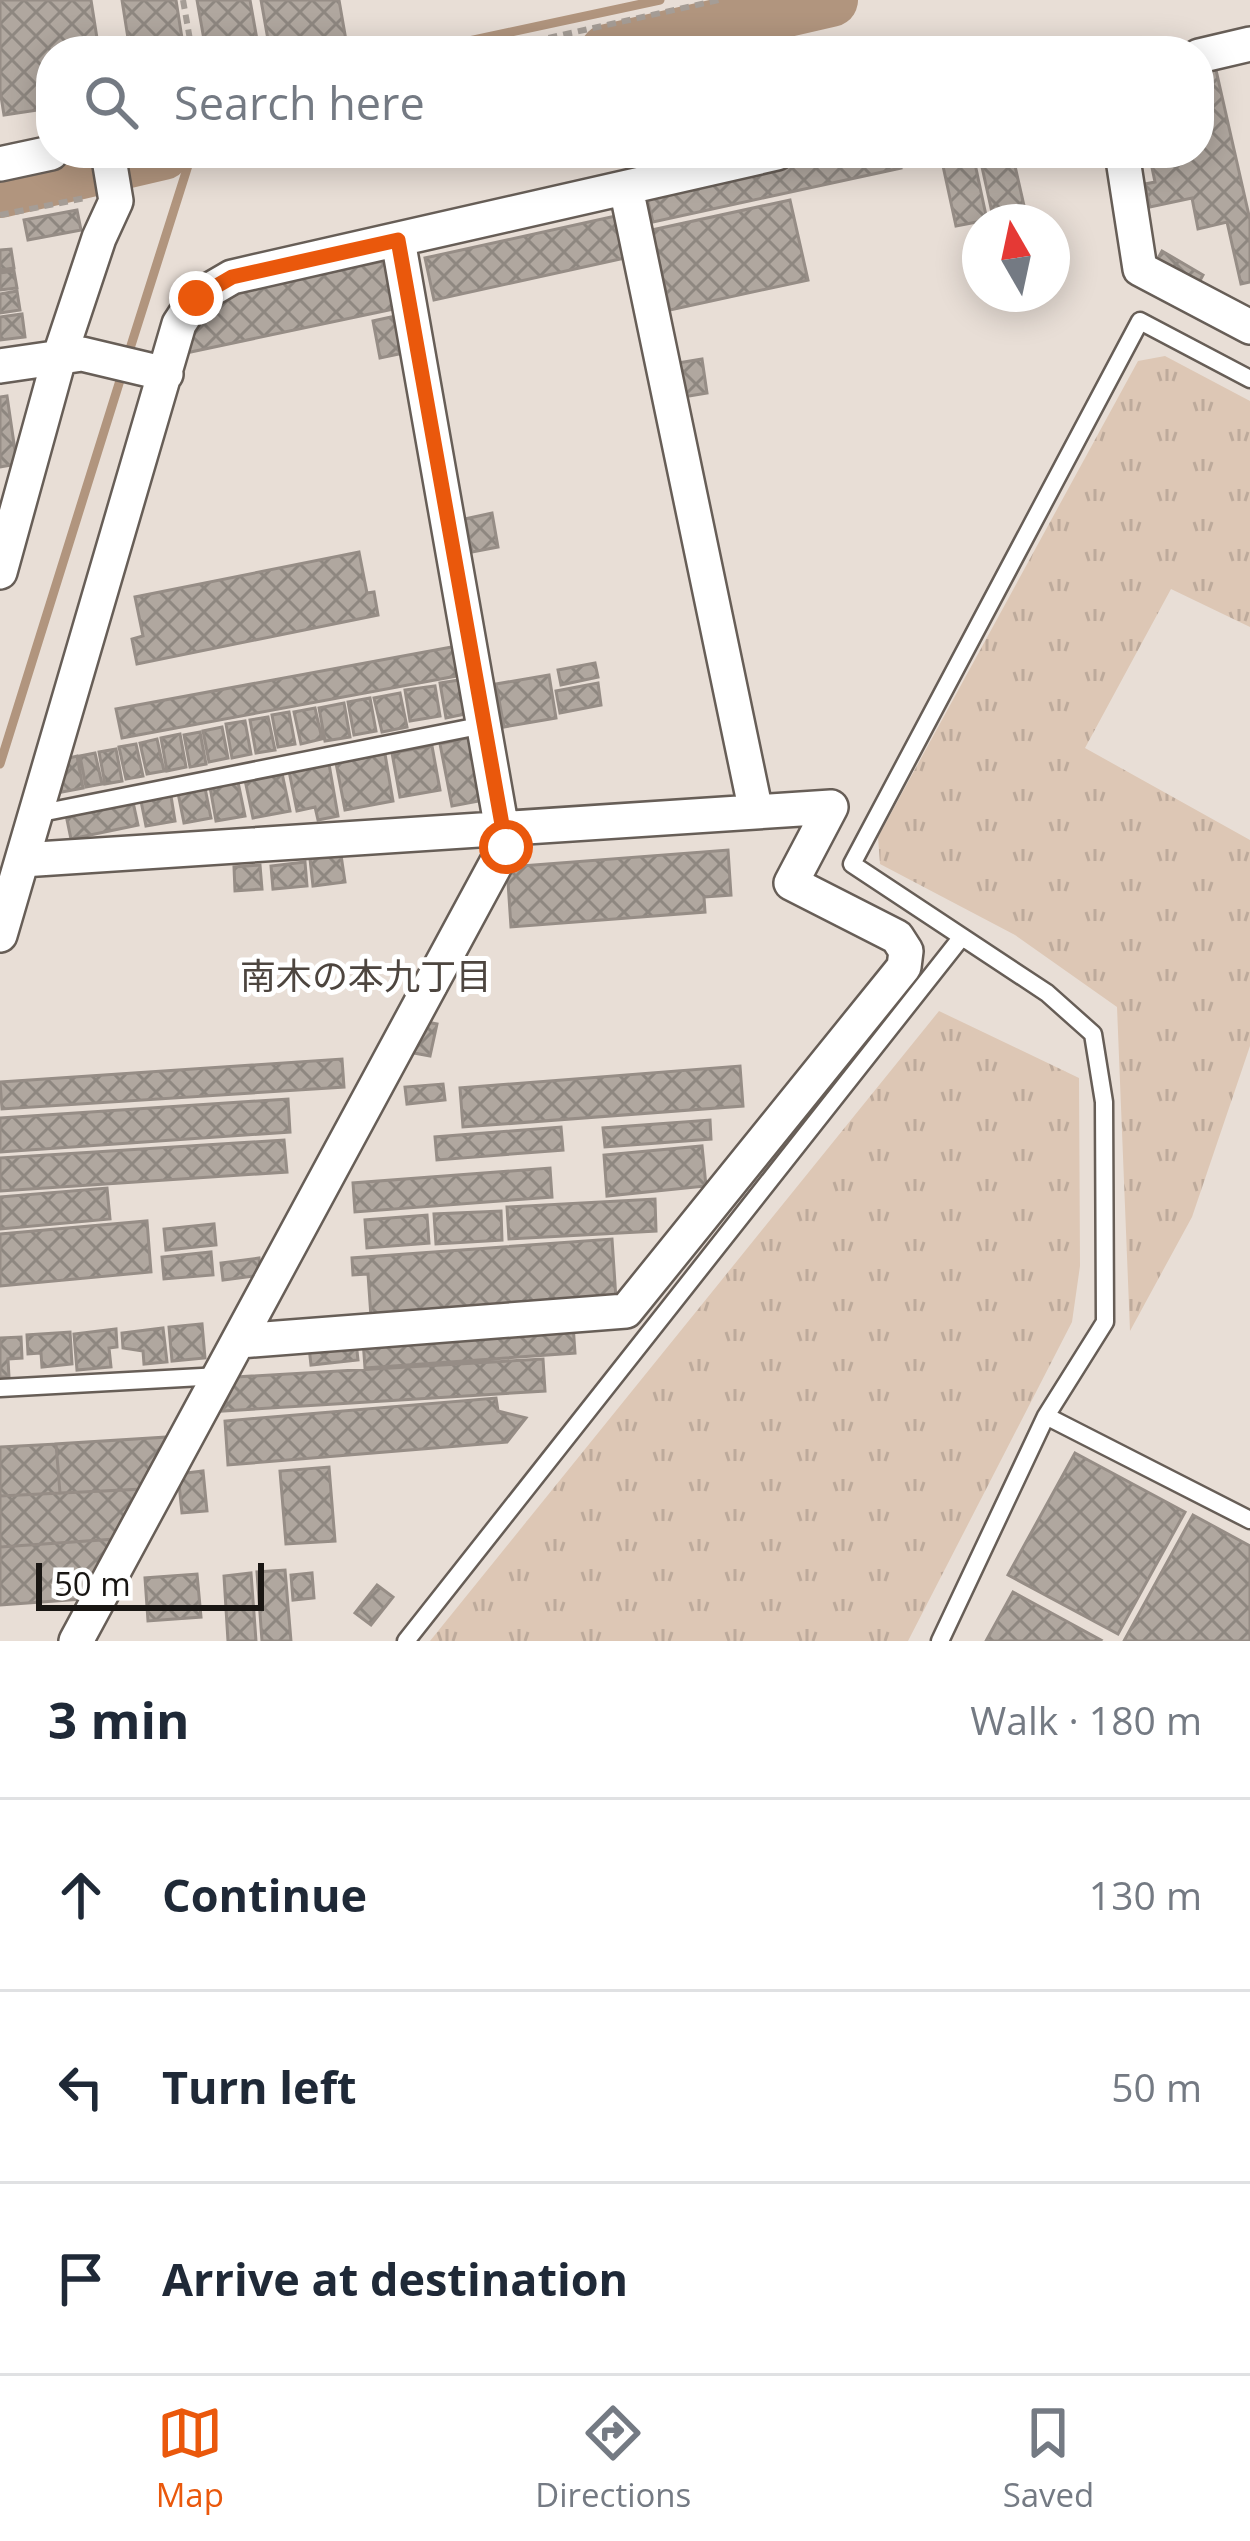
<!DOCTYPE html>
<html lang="en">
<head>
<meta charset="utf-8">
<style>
  :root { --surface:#fff; --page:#f6f6f7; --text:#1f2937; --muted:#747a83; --line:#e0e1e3; --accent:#ea580c }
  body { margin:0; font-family:"Open Sans","Noto Sans JP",sans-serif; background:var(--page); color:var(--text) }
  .compass { position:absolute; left:962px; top:204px; width:108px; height:108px; border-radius:50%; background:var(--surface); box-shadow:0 6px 30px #0003; rotate:351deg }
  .scale { position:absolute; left:36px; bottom:30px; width:228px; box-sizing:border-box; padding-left:12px; border:6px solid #191613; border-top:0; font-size:33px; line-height:42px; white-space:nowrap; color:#191613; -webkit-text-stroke:9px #fff; paint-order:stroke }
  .stop { position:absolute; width:36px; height:36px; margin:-27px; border:9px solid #ea580c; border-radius:50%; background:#fff }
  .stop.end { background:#ea580c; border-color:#fff; box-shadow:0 3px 12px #0008 }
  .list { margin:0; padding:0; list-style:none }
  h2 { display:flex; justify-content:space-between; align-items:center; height:156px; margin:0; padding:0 48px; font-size:51px }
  h2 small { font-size:39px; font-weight:400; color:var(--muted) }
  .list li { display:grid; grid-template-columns:78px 1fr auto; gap:36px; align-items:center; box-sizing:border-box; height:192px; padding:0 48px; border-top:3px solid var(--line) }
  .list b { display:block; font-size:45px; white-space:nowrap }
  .list em { font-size:39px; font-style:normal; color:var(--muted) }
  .icon { flex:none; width:66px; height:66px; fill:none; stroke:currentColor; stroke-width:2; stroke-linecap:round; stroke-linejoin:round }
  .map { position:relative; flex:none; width:1250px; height:1641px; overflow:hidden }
  .search { position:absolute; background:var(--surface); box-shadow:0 6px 30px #0003; left:36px; right:36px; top:36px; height:132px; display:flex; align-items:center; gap:30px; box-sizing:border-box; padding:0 42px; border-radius:48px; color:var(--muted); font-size:45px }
  .sheet { height:732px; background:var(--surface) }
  nav { display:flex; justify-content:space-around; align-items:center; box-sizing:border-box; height:168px; border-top:3px solid var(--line); background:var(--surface); font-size:33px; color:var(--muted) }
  nav a { display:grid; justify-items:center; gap:6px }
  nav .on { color:var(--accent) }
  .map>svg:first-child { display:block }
  .grass { fill:url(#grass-tufts) }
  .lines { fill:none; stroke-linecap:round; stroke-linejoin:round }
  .stream { stroke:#b1957e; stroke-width:9 }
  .river { stroke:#b1957e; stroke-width:54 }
  .building { fill:url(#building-cross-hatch); stroke:#968d86; stroke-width:3 }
  .lane-casing { stroke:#675e57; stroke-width:21 }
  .street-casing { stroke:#675e57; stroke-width:38 }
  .path { stroke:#a59d96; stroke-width:6; stroke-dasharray:9 6; stroke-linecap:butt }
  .lane { stroke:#fff; stroke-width:16 }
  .street { stroke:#fff; stroke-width:33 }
  .route { stroke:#ea580c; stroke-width:15 }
  .labels { text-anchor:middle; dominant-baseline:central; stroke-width:10; stroke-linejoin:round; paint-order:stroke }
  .neighbourhood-label { font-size:36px; fill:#4d453f; stroke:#fff }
</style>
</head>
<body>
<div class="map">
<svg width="1250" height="1641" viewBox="0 0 1250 1641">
  <defs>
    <pattern id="grass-tufts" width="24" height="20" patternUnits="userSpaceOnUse" patternTransform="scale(3)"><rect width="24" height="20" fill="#ddc7b5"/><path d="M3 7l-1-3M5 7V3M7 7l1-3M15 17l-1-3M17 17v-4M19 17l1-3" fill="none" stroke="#bdaa9b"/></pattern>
    <pattern id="building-cross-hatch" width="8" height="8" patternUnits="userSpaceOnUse" patternTransform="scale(3)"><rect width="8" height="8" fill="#b0a79f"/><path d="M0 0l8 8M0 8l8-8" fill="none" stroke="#8e8780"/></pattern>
  </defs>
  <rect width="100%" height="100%" fill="#e8ded6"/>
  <path class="grass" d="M 1165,356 L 1250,401 L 1250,627 L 1171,589 L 1085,748 L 1250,840 L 1250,1046 L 1192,1217 L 1130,1331 L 1117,1007 L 1015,935 L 880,864 L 878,837 L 1138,361 Z
    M 939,1011 L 1079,1078 L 1080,1266 L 1072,1322 L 908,1641 L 430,1641 Z"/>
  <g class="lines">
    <path class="stream" d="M 455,44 L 660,0
      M 127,358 L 192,153
      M 0,764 L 122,374"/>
    <path class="river" d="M 607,51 L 831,0
      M 0,191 L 163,153"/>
  </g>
  <path class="building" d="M 0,0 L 91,0 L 99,51 L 51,51 L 51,108 L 4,115 L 0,90 Z
    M 122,0 L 176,0 L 184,51 L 130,51 Z
    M 197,0 L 250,0 L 259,51 L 206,51 Z
    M 261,0 L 339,0 L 347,46 L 316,51 L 270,51 Z
    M 1216,70 L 1250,220 L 1250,282 L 1241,284 L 1227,222 L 1198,229 L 1192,198 L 1150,207 L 1145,184 L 1155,182 L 1149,153 L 1199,153 L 1199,73 Z
    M 835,153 L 898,153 L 901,168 L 653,222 L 646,194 Z
    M 1002,153 L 1012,153 L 1025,210 L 993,217 L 980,158 Z
    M 974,159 L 987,220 L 956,226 L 943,166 Z
    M 790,200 L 808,280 L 670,310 L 652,230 Z
    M 77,210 L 81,230 L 28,240 L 24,220 Z
    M 620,215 L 629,257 L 434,300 L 425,258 Z
    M 11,249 L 14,268 L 0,270 L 0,250 Z
    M 1162,251 L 1203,275 L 1197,286 L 1156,262 Z
    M 388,260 L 398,308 L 186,353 L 191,331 L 234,283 L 329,263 L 331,272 Z
    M 14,271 L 17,288 L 0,290 L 0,273 Z
    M 17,291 L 20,310 L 0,313 L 0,294 Z
    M 22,314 L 25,337 L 0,340 L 0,317 Z
    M 400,315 L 408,352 L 380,358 L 373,321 Z
    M 702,359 L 707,393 L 683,397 L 678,363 Z
    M 7,396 L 17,464 L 0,467 L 0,397 Z
    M 492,513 L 498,547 L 472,552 L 465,519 Z
    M 359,552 L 367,593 L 374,592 L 378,615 L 137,664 L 132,639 L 143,636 L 135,597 Z
    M 457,646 L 462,675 L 122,738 L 116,709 Z
    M 595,663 L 598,677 L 561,685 L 558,670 Z
    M 549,675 L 556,718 L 504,727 L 496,684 Z
    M 459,680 L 465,714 L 446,718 L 440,683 Z
    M 598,683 L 601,705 L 560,713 L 556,691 Z
    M 435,686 L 440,716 L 410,721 L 405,690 Z
    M 400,693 L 407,727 L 382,732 L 374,698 Z
    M 370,698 L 376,731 L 354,735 L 348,702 Z
    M 344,703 L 350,737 L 325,741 L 319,708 Z
    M 315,708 L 322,739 L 301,744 L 294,712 Z
    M 289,712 L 295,744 L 278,747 L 272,715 Z
    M 268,717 L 275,750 L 256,753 L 250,720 Z
    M 245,721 L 251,754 L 232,758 L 226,724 Z
    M 222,727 L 228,758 L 209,762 L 203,731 Z
    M 200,732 L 206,764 L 190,767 L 184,735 Z
    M 180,734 L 186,767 L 167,771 L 161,738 Z
    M 476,736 L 489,799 L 452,806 L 440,744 Z
    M 157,739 L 164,771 L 147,774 L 140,743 Z
    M 136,744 L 143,776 L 126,779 L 119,747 Z
    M 432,746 L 440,790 L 400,797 L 392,753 Z
    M 116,749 L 122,781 L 105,784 L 99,752 Z
    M 95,753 L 102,784 L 86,787 L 80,756 Z
    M 385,754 L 393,801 L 345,810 L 336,763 Z
    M 77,756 L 83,788 L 62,792 L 59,775 L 65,759 Z
    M 329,764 L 338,816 L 318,820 L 315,807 L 297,811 L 289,771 Z
    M 282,773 L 290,811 L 253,818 L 245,780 Z
    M 238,782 L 245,816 L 216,821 L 210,787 Z
    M 205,788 L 211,818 L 184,823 L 178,793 Z
    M 171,796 L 175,821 L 146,826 L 141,801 Z
    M 133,802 L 138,825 L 71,839 L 66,815 Z
    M 728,850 L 731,895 L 704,897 L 705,912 L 511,927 L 507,867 Z
    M 341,855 L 345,882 L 313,886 L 310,859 Z
    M 305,862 L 307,886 L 273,889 L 271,866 Z
    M 260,865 L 262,889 L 235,891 L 234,867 Z
    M 421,1021 L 437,1024 L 430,1056 L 414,1053 Z
    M 342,1059 L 344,1087 L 2,1109 L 0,1082 Z
    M 740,1066 L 743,1106 L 463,1127 L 460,1088 Z
    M 443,1084 L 445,1100 L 407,1104 L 405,1087 Z
    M 288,1099 L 290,1132 L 0,1152 L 0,1118 Z
    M 710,1120 L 711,1139 L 605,1147 L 603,1128 Z
    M 561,1127 L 563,1150 L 437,1160 L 435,1137 Z
    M 284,1140 L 287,1172 L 0,1191 L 0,1158 Z
    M 702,1146 L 706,1186 L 607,1196 L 604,1155 Z
    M 550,1168 L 552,1197 L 355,1212 L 353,1183 Z
    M 107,1188 L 110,1219 L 0,1229 L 0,1197 Z
    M 655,1199 L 656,1231 L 509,1239 L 507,1207 Z
    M 501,1211 L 502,1240 L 436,1244 L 434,1214 Z
    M 427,1215 L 429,1243 L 367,1248 L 365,1220 Z
    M 147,1221 L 151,1272 L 0,1286 L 0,1234 Z
    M 214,1224 L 216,1245 L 166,1250 L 164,1229 Z
    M 612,1239 L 616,1299 L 371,1317 L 368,1274 L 353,1275 L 352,1258 Z
    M 211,1252 L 213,1275 L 164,1279 L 162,1257 Z
    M 259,1258 L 261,1275 L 223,1280 L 221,1263 Z
    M 202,1324 L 205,1358 L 172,1361 L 169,1327 Z
    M 573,1324 L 575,1353 L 365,1368 L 363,1340 Z
    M 163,1328 L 167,1362 L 144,1364 L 143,1351 L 123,1348 L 122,1333 Z
    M 116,1329 L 117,1347 L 109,1348 L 111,1367 L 77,1370 L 74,1334 Z
    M 70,1332 L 72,1364 L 42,1367 L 41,1353 L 28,1354 L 27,1335 Z
    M 21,1337 L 22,1358 L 8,1359 L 9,1377 L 0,1377 L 0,1338 Z
    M 356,1342 L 358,1360 L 311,1365 L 309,1347 Z
    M 543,1359 L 545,1391 L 222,1411 L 236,1377 Z
    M 496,1398 L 498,1411 L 526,1418 L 507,1442 L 228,1465 L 225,1421 Z
    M 168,1437 L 145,1489 L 60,1493 L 56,1444 Z
    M 56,1444 L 60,1493 L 0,1496 L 0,1447 Z
    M 1075,1453 L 1185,1512 L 1118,1634 L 1008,1575 Z
    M 329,1467 L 335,1541 L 286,1544 L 280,1471 Z
    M 203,1471 L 207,1511 L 182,1513 L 178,1474 Z
    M 145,1489 L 116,1539 L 0,1547 L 0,1496 Z
    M 1193,1515 L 1250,1546 L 1250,1641 L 1124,1641 Z
    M 116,1539 L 82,1599 L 0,1605 L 0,1547 Z
    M 285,1570 L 291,1641 L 262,1641 L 257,1572 Z
    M 251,1573 L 256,1641 L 228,1641 L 224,1576 Z
    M 312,1573 L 314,1598 L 293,1600 L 291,1575 Z
    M 197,1574 L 201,1617 L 148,1621 L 145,1578 Z
    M 377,1585 L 393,1597 L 371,1625 L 355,1613 Z
    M 1013,1592 L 1101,1640 L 1100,1641 L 986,1641 Z"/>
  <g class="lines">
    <g class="lane-casing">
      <path id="lane" d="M 36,814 L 484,725
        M 0,1388 L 220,1376
        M 1046,1416 L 1250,1520
        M 406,1641 L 961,938
        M 940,1641 L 1046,1416 L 1105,1322 L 1104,1102 L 1093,1034 L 1047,993 L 852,864 L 1140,321 L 1250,379"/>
    </g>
    <g class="street-casing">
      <path id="street" d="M 1199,56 L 1250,44
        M 1122,153 L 1140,269 L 1250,327
        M 0,164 L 51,153
        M 626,188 L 756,812
        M 0,366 L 82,354 L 166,374
        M 0,572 L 60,355 L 99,238 L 116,201 L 108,153
        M 22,860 L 831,807
        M 0,935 L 179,324 L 196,298 L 232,277 L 777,153
        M 240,1341 L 626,1311 L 904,967 L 906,951 L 897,937 L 791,883 L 831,807
        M 76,1641 L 505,847 L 398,240"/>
    </g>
    <path class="path" d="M 183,0 L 192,51
      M 490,51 L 719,0
      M 0,215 L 85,198"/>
    <use href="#lane" class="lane"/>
    <use href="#street" class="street"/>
  </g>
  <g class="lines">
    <path class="route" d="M 196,298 L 232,277 L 398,240 L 506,847"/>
  </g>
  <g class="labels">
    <g class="neighbourhood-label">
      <text x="366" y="975">南木の本九丁目</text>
    </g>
  </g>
</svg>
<svg class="compass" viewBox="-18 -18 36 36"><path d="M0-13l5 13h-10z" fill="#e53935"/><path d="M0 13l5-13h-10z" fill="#747a83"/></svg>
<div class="scale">50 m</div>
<div class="stop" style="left:506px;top:847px"></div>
<div class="stop end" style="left:196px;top:298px"></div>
<div class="search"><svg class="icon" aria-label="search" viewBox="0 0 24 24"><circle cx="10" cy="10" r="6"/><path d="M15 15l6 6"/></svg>Search here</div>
</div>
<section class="sheet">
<h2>3 min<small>Walk · 180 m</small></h2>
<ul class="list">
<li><svg class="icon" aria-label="ahead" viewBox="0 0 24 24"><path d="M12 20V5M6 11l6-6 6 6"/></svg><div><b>Continue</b></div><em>130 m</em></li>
<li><svg class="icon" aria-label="left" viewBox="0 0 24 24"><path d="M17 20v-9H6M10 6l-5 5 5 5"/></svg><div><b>Turn left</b></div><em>50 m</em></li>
<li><svg class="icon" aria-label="arrive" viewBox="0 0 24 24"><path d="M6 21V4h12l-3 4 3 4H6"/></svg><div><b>Arrive at destination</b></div></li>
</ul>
</section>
<nav>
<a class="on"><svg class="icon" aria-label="map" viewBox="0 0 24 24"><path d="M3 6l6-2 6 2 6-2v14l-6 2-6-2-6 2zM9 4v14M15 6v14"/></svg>Map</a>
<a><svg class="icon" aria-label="directions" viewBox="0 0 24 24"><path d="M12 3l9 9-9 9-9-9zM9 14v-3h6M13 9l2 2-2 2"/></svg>Directions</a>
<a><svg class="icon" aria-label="saved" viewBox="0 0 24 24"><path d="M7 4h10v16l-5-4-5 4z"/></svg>Saved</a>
</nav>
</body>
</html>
